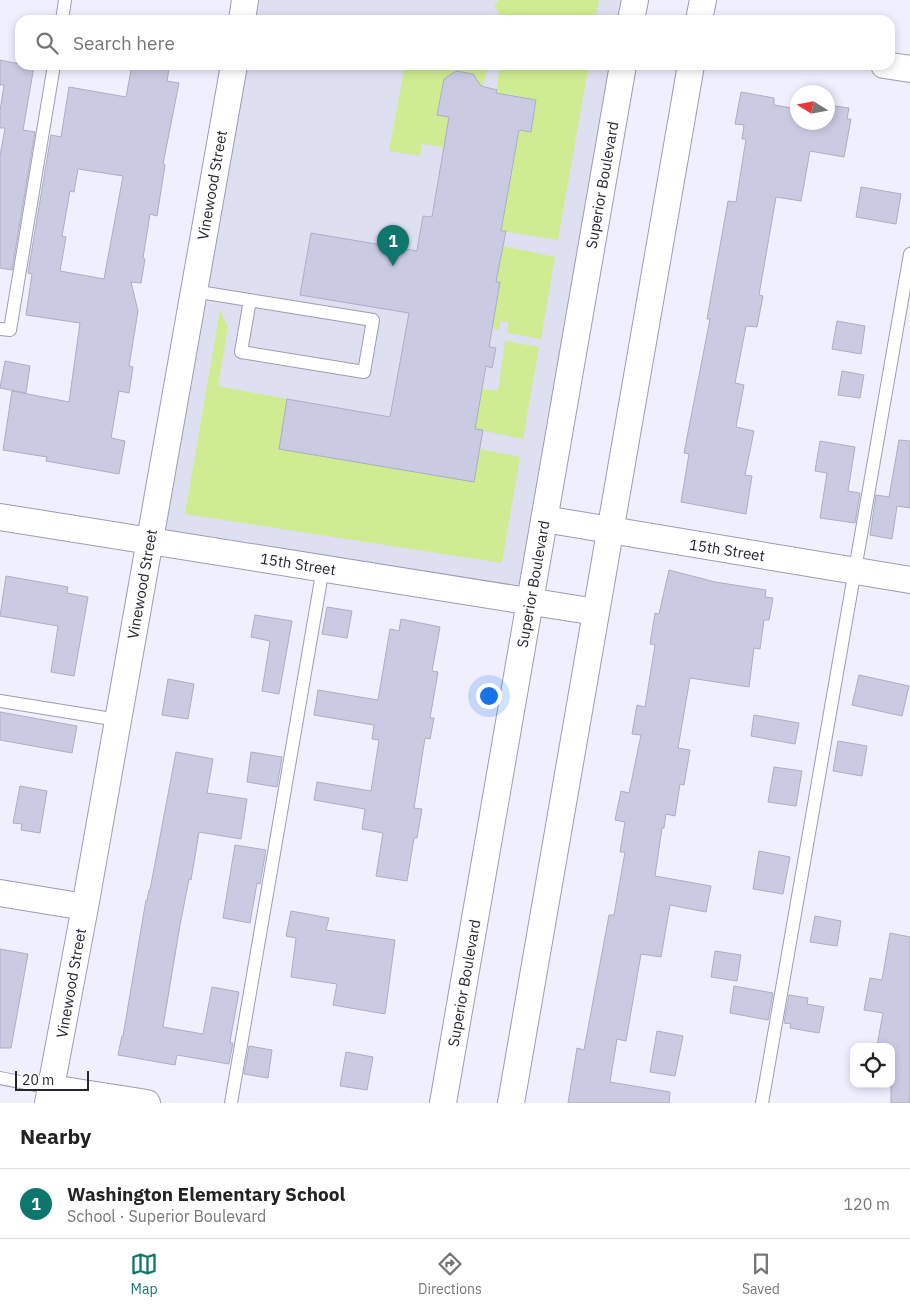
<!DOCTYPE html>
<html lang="en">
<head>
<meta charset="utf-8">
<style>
  :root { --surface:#fff; --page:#f2f2f2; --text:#222; --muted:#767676; --line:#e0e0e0; --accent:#0f766e }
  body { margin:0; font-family:"IBM Plex Sans",sans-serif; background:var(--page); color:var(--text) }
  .controls { position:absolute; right:15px; bottom:15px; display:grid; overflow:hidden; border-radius:10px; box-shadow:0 2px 8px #0003 }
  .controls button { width:45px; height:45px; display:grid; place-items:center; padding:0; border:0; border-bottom:1px solid var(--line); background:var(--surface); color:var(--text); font:25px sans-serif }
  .compass { position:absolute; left:790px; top:85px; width:45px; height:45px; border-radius:50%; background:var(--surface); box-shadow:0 2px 8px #0003; rotate:281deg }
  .scale { position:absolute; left:15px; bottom:12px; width:74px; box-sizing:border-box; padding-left:5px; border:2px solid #25252e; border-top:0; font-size:14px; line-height:18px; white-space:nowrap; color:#25252e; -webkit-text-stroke:4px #fefefe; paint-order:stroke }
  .you { position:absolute; left:488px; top:695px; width:18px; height:18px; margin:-12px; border:4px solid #fff; border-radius:50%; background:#1a73e8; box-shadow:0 0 0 8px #1a73e833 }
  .badge { display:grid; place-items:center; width:32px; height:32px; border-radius:50%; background:var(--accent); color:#fff; font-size:16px; font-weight:700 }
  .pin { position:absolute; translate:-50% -41px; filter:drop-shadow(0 1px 2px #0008) }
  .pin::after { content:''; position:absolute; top:26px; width:18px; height:15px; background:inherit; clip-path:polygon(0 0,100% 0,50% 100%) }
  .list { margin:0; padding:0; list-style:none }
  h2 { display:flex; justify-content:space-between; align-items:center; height:65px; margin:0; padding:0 20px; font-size:21px }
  h2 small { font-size:16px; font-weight:400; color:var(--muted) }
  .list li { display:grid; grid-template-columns:32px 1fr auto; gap:15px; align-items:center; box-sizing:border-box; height:70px; padding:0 20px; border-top:1px solid var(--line) }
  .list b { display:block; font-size:19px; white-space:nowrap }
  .list p { margin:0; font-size:16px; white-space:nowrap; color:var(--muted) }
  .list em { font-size:16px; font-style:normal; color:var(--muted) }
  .icon { flex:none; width:28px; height:28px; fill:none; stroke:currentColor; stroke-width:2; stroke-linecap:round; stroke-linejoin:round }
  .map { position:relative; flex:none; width:910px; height:1103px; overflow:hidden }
  .search { position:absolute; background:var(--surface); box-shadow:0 2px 8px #0003; left:15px; right:15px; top:15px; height:55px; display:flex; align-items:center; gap:12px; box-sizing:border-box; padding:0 18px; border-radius:15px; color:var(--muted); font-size:19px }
  .sheet { height:135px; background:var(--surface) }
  nav { display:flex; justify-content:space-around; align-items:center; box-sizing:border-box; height:70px; border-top:1px solid var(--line); background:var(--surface); font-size:14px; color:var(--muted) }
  nav a { display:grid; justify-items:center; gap:2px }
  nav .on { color:var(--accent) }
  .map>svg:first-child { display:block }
  .built { fill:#dfdff2 }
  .green { fill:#d0ec92 }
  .building { fill:#cacae3; stroke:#adadc5; fill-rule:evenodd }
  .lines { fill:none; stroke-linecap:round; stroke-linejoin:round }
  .service-casing { stroke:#9d9cb4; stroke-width:14 }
  .minor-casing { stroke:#9d9cb4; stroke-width:28 }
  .service { stroke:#fff; stroke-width:12 }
  .minor { stroke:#fff; stroke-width:26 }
  .labels { text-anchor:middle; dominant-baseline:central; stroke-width:4; stroke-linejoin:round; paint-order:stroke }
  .street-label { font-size:15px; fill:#25252e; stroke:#fefefe }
</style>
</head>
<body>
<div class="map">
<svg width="910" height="1103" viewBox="0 0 910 1103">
  <rect width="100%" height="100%" fill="#efeffe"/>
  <path class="built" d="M 245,0 L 635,0 L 631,20 L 242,20 Z
    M 234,65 L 623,65 L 530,601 L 150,541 Z"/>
  <path class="green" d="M 499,0 L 599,0 L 595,20 L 503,20 L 494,5 Z
    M 405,65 L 488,65 L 482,90 L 473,74 L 456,71 L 449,76 L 447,83 L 443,83 L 437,115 L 449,117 L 443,147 L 422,144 L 420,156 L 389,151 Z
    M 500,65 L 584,65 L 588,69 L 558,240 L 501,231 L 519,130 L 531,132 L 536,100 L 496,93 Z
    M 498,245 L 555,257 L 541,339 L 507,333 L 509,322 L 501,321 L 499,330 L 492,328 L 500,282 L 492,281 Z
    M 220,310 L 228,327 L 218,386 L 287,399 L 279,449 L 474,482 L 480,449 L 520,457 L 502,563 L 185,514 Z
    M 505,341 L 539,347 L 523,439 L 475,429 L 482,389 L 498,391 Z"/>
  <path class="building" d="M 0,60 L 20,64 L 20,65 L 34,66 L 23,130 L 35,132 L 12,270 L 0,268 L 0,156 L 5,128 L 0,128 L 0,111 L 4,85 L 0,85 Z
    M 132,65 L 146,65 L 169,69 L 167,81 L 179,83 L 163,164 L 165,165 L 157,216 L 150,214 L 143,258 L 145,259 L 141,283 L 131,282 L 138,311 L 129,366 L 133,367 L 129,393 L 119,391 L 111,438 L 125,441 L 119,474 L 46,461 L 47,457 L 3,450 L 12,391 L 69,402 L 80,323 L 26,315 L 32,274 L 28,273 L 51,135 L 61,137 L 69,87 L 126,97 ZM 78,169 L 123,176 L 104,279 L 60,271 L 66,237 L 62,236 L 70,191 L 74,192 Z
    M 456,71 L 473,74 L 481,86 L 497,90 L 496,93 L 536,100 L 531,132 L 519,130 L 501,231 L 506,231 L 496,282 L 500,282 L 489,347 L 496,348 L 492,368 L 486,366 L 475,429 L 483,430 L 474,482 L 279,449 L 287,399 L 390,417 L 409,313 L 300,295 L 311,233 L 417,251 L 423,216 L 432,217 L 449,117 L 437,115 L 444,79 Z
    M 741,92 L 774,98 L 774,105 L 798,109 L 798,122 L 828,122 L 828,105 L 849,108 L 847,119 L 851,119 L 844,157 L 810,151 L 801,201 L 776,197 L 759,295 L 763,296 L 757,327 L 746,326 L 735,383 L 744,385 L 736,427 L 754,431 L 745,475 L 752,476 L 746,514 L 681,502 L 689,454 L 684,453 L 710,319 L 707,319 L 728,201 L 736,202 L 746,139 L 742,139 L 744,125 L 735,124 Z
    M 861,187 L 901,194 L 896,224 L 856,217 Z
    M 837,321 L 865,326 L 861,354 L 832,349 Z
    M 5,361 L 30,366 L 26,393 L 0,388 Z
    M 842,371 L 864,375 L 860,398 L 838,395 Z
    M 899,440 L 910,441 L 910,508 L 897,506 L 892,539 L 870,535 L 876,495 L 889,497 Z
    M 820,441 L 855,447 L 848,491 L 860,493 L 855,523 L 820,518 L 827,473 L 815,471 Z
    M 669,570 L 715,582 L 766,590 L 765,597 L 773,598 L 769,620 L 764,620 L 760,649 L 754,648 L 749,687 L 690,678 L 678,748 L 690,750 L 684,785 L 680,784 L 675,816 L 666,814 L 664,828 L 662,828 L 655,876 L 711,886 L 706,912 L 670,905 L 661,957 L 641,954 L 626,1041 L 617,1039 L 610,1082 L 670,1092 L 669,1103 L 568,1103 L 577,1048 L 584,1050 L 609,915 L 614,915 L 625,852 L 620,852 L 625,822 L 615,820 L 621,791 L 629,793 L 641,735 L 632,734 L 637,705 L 645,707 L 655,645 L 650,644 L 655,613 L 659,614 Z
    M 6,576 L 68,587 L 67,593 L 88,597 L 74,676 L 51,672 L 58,626 L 0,616 Z
    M 327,607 L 352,611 L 347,638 L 322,634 Z
    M 255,615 L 292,621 L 279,694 L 262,691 L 270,641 L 251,637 Z
    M 401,619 L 440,627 L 432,671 L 438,672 L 430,718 L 434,718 L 430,739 L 425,738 L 414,808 L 422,809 L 417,838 L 414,838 L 407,881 L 376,876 L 383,833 L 362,829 L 365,809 L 314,800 L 317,782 L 371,791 L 379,740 L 372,739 L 374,725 L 314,715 L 318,690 L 378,700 L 390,629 L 399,631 Z
    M 859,675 L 909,686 L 902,716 L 852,705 Z
    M 168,679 L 194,684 L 188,719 L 162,715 Z
    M 0,712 L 77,726 L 72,753 L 0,740 Z
    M 754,715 L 799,723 L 795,744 L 751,736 Z
    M 838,741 L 867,746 L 862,776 L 833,771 Z
    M 176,752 L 213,759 L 207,793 L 247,799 L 241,839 L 199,832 L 191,880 L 189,879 L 180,925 L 163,1027 L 203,1034 L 212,987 L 239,992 L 231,1036 L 230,1043 L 233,1043 L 229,1064 L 177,1055 L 175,1065 L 118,1055 L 122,1036 L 123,1036 L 146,900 L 147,900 L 149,890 L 150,890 Z
    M 251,752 L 282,757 L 277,787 L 247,782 Z
    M 774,767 L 802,771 L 796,806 L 768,802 Z
    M 20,786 L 47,791 L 40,833 L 21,830 L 22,824 L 13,823 Z
    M 235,845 L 266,850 L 260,884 L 257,883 L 250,923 L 223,918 Z
    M 759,851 L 790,857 L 783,894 L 753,889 Z
    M 291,911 L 329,918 L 326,930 L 395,940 L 385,1014 L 333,1005 L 337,984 L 291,977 L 296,938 L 286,936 Z
    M 815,916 L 841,921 L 837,946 L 810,942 Z
    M 890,933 L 910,937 L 910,1103 L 891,1103 L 891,1047 L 877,1046 L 883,1013 L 864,1010 L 870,978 L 882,980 Z
    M 0,949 L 28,954 L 11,1048 L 0,1048 Z
    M 715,951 L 741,955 L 737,981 L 711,977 Z
    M 734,986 L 773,993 L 768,1020 L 730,1013 Z
    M 789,995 L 808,998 L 807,1004 L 824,1007 L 819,1033 L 790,1028 L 791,1024 L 784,1023 Z
    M 657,1031 L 683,1036 L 675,1076 L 650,1072 Z
    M 249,1046 L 272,1050 L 268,1078 L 244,1074 Z
    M 346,1052 L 373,1057 L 367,1090 L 340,1086 Z"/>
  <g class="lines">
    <g class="service-casing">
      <path id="service" d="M 62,20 L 65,0
        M 193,291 L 373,320 L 364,372 L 241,352 L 250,300
        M 0,329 L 10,330 L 54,65
        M 0,701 L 118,720
        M 0,1078 L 51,1088
        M 231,1103 L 323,568
        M 762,1103 L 910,254"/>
    </g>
    <g class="minor-casing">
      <path id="minor" d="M 242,20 L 245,0
        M 631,20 L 635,0
        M 699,20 L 703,0
        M 884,65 L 910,69
        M 0,517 L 596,612
        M 544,519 L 910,580
        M 0,893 L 85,907
        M 51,1088 L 147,1103
        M 48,1103 L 85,907 L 234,65
        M 443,1103 L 623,65
        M 511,1103 L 691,65"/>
    </g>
    <use href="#service" class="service"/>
    <use href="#minor" class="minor"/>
  </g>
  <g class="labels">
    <g class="street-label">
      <text transform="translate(212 185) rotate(-80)">Vinewood Street</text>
      <text transform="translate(602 185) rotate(-80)">Superior Boulevard</text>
      <text transform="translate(727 550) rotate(9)">15th Street</text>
      <text transform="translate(298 564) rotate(9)">15th Street</text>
      <text transform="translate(142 584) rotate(-80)">Vinewood Street</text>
      <text transform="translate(533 584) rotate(-80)">Superior Boulevard</text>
      <text transform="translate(71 983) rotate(-80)">Vinewood Street</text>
      <text transform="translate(464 983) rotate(-80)">Superior Boulevard</text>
    </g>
  </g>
</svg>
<div class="controls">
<button><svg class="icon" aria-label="locate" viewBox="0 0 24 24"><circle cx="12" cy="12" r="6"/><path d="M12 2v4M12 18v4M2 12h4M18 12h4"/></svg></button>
</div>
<svg class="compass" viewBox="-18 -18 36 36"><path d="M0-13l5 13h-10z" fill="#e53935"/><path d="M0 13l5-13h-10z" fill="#767676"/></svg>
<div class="scale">20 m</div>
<div class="you"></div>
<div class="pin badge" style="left:393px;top:266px">1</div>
<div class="search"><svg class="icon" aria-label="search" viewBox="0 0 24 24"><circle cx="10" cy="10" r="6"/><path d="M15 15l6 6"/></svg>Search here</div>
</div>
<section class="sheet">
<h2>Nearby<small></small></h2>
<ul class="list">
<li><span class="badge">1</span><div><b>Washington Elementary School</b><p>School · Superior Boulevard</p></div><em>120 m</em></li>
</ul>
</section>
<nav>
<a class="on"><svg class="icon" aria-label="map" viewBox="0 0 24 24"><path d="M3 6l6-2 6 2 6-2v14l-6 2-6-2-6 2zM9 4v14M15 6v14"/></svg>Map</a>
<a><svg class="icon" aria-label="directions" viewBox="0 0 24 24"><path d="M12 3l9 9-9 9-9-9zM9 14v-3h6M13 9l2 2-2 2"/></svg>Directions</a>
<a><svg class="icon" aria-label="saved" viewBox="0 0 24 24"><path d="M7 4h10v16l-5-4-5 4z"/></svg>Saved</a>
</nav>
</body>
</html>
